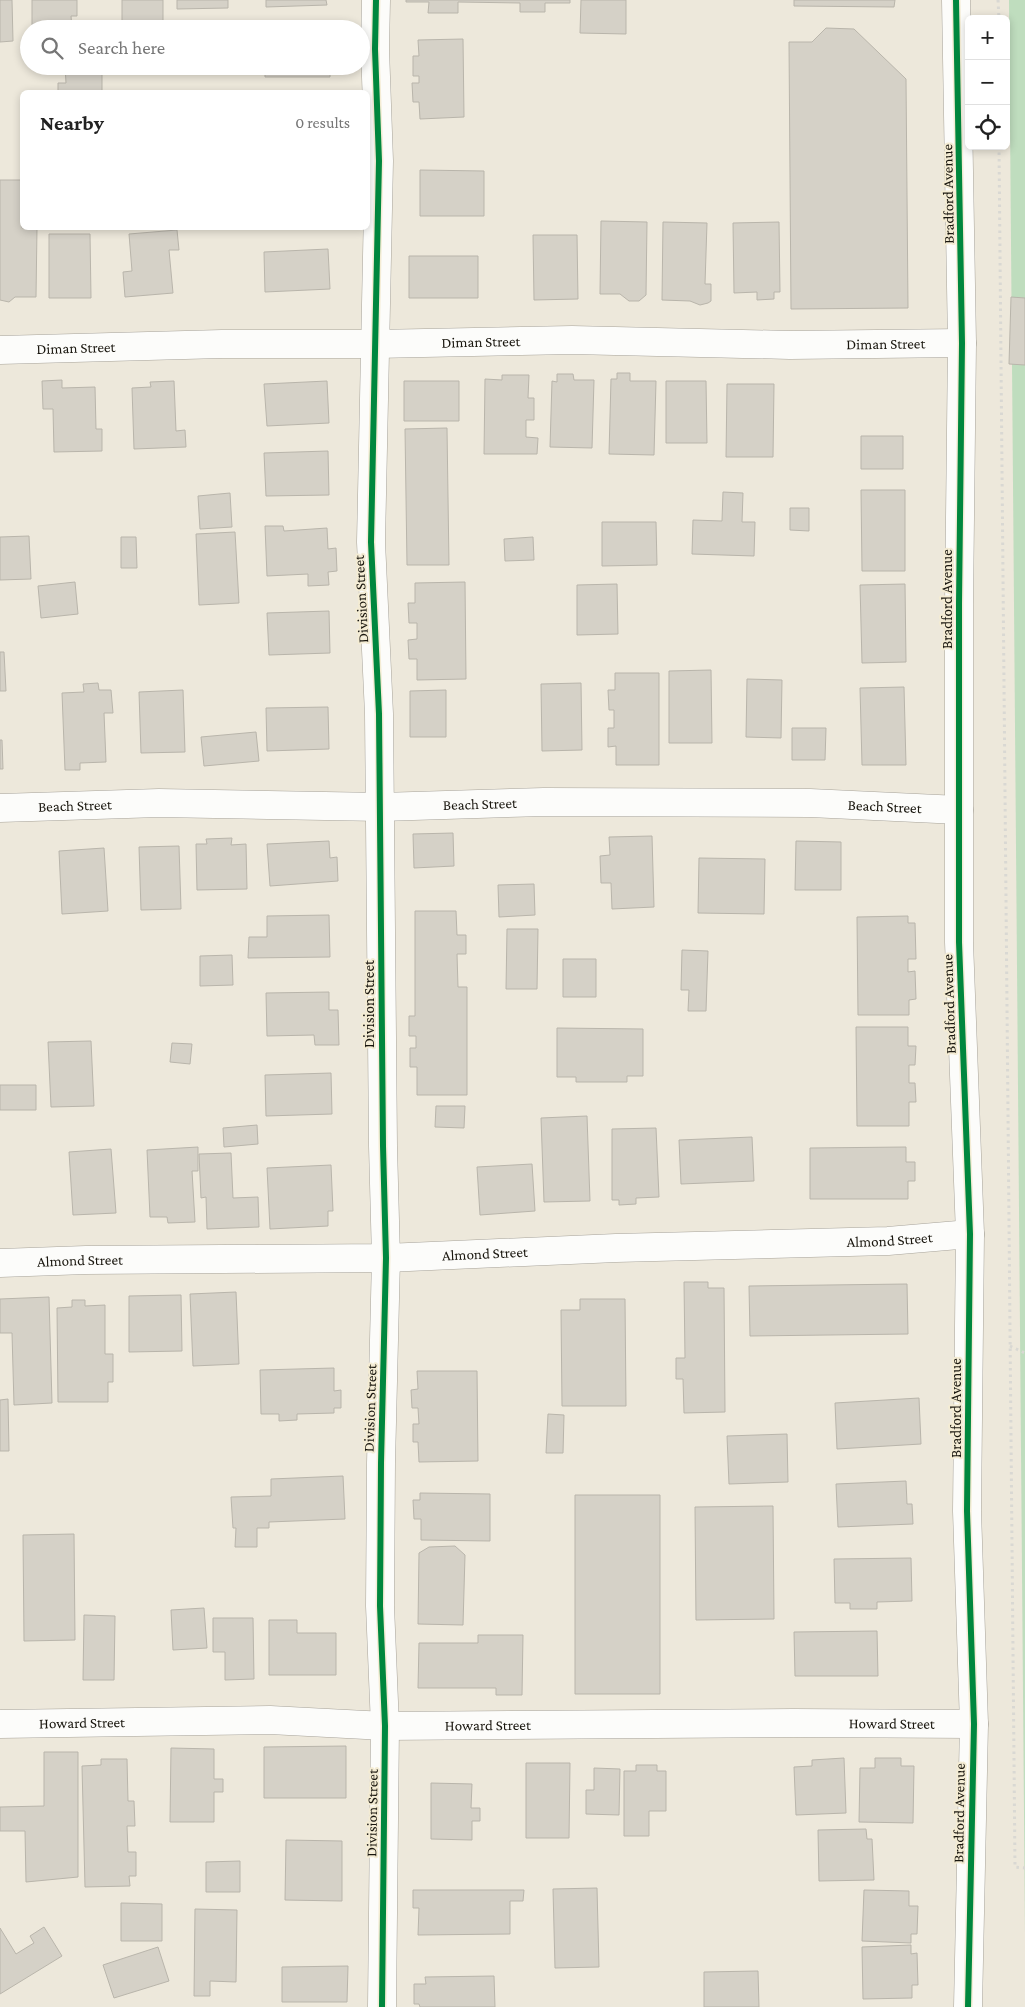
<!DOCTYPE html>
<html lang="en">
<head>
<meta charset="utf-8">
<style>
  :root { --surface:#fff; --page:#f6f6f6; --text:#222; --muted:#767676; --line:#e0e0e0 }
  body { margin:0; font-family:"Crimson Pro",serif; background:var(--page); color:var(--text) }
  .controls { position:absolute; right:15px; top:15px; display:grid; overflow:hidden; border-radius:8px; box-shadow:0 2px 8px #0003 }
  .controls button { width:45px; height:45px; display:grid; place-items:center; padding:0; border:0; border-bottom:1px solid var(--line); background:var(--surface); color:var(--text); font:25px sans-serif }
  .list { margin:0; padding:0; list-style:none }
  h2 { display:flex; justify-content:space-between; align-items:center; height:65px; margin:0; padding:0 20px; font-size:21px }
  h2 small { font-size:16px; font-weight:400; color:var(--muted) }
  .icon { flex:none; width:28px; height:28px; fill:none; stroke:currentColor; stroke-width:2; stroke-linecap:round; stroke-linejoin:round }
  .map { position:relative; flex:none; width:1025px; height:2007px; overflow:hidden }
  .search { position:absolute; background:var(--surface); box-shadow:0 2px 8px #0003; left:20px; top:20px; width:350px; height:55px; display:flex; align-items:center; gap:12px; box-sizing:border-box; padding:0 18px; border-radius:28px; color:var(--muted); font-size:19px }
  .panel { position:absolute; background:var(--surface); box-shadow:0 2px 8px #0003; left:20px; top:90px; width:350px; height:140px; border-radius:8px }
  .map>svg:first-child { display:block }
  .green { fill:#bfddbe }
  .building { fill:#d5d1c7; stroke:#b9b5ab }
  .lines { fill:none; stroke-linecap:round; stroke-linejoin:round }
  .minor-casing { stroke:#a7a39a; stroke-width:29 }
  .path { stroke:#d9d8d3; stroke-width:3; stroke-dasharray:2.5 4; stroke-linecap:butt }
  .minor { stroke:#fcfcfa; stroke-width:28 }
  .cycleway-casing { stroke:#f4ecd4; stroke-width:9 }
  .cycleway { stroke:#00873e; stroke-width:6 }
  .labels { text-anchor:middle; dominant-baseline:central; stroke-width:4; stroke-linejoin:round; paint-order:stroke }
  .street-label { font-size:15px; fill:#19160e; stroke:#f4ecd4 }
</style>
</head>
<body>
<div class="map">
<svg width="1025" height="2007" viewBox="0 0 1025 2007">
  <rect width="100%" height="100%" fill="#ede8db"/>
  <path class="green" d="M 1009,0 L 1025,0 L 1025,1934 Z"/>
  <path class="building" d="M 0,0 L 12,0 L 13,41 L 0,42 Z
    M 32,0 L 77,0 L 77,16 L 71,16 L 72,29 L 32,29 Z
    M 122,0 L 163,0 L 163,29 L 122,29 Z
    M 177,0 L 228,0 L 228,8 L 177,9 Z
    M 266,0 L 326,0 L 327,5 L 266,7 Z
    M 406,0 L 570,0 L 570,3 L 545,3 L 545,12 L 520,12 L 520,3 L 458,2 L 458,13 L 428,13 L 429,2 L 406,2 Z
    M 581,0 L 626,0 L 626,34 L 580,33 Z
    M 794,0 L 895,0 L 894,7 L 794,6 Z
    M 826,28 L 854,29 L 906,79 L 908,308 L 791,309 L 789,42 L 812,42 Z
    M 463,39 L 464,117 L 420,119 L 419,102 L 413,102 L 412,83 L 419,83 L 419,76 L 413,76 L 413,56 L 419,56 L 418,40 Z
    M 65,66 L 102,66 L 102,92 L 58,92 L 58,83 L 66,83 Z
    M 265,66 L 330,66 L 330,77 L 265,77 Z
    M 420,170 L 484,171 L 484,216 L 420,216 Z
    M 0,180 L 22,180 L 22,228 L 37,228 L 36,297 L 15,297 L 9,302 L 0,300 Z
    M 601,221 L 647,222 L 646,295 L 639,301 L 629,301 L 620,294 L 600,294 Z
    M 663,222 L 707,223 L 705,284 L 711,284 L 711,301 L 708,303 L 700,305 L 690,301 L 662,300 Z
    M 779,222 L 780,292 L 774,292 L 774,299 L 757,300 L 757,292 L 734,293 L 733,223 Z
    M 177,230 L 179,250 L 169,250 L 173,293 L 125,297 L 123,272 L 132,271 L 129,234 Z
    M 49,234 L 90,234 L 91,298 L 49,298 Z
    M 533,235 L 577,235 L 578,299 L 534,300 Z
    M 328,249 L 330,289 L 265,292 L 264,252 Z
    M 409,256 L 478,256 L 478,298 L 409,298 Z
    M 1011,297 L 1025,298 L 1025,365 L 1009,364 Z
    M 617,373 L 630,373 L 630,381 L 656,381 L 654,455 L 609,454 L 611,379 L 617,379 Z
    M 557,374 L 573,374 L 574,380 L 594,380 L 592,448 L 550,447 L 552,381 L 557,382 Z
    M 502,375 L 529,375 L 528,398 L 534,398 L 534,420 L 526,420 L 526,437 L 538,438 L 537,454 L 484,454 L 485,379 L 502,380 Z
    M 62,380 L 62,388 L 95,387 L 96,429 L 102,429 L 102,451 L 54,452 L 53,409 L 43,409 L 42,381 Z
    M 174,381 L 176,431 L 185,430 L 186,447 L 134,449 L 132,388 L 151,387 L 150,382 Z
    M 327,381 L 329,423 L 267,426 L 264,384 Z
    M 404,381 L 459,381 L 459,421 L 404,421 Z
    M 666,381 L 706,381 L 707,443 L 666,443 Z
    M 727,384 L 774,384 L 773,457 L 726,457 Z
    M 447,428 L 449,565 L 407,565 L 405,429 Z
    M 861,436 L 903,436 L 903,469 L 861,469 Z
    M 328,451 L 329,495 L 266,496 L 264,453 Z
    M 861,490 L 905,490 L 905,571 L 862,571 Z
    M 723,492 L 743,493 L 742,522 L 755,522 L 754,556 L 692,554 L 693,520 L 722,521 Z
    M 230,493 L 232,527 L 200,529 L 198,496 Z
    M 790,508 L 809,508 L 809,531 L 790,530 Z
    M 602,522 L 656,522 L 657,565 L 602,566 Z
    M 265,526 L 283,526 L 284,531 L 327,528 L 328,549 L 336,548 L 337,571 L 328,572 L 329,585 L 308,586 L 308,574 L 267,576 Z
    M 235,532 L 239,603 L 199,605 L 196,534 Z
    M 29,536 L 31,579 L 0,580 L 0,537 Z
    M 121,537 L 136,537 L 137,568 L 121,568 Z
    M 533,537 L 534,560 L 505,561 L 504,539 Z
    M 75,582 L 78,614 L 41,618 L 38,586 Z
    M 465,582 L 466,679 L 417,680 L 417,659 L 409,659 L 408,640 L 417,639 L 417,623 L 409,623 L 408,603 L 415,603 L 415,583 Z
    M 617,584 L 618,634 L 577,635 L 577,585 Z
    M 905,584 L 906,662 L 862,663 L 860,585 Z
    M 329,611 L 330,653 L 269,655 L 267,613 Z
    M 0,652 L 4,652 L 6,691 L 0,691 Z
    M 711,670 L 712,743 L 669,743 L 669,671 Z
    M 615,673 L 659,673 L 659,765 L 616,765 L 616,746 L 608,747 L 608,728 L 614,728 L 614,710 L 609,710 L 608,690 L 615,690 Z
    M 747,679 L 782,680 L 781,738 L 746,737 Z
    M 98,683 L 99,690 L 111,690 L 113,713 L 104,713 L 106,762 L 80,763 L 80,770 L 65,770 L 62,693 L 84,692 L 83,684 Z
    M 581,683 L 582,750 L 542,751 L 541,684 Z
    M 904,687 L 906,765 L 862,765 L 860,688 Z
    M 183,690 L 185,752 L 141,753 L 139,692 Z
    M 446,690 L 446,737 L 410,737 L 410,691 Z
    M 328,707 L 329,749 L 267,751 L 266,708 Z
    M 792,728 L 826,728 L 825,760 L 792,760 Z
    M 256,732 L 259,761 L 204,766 L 201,737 Z
    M 0,740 L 2,740 L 3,769 L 0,769 Z
    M 453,833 L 454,866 L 414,868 L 413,834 Z
    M 652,836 L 654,907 L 612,909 L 611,883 L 601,883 L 600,856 L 610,855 L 609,837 Z
    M 232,838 L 231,845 L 246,844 L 247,889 L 197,890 L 196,844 L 207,844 L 206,839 Z
    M 329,841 L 330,858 L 337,857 L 338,881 L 270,886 L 267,844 Z
    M 796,841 L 841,842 L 841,890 L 795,890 Z
    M 179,846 L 181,909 L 141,910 L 139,847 Z
    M 104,848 L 108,911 L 62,914 L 59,851 Z
    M 699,858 L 765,859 L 764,914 L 698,913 Z
    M 534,884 L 535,915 L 499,917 L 498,885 Z
    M 415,911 L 456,911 L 457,935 L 466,935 L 466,954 L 457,954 L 458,987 L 467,987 L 467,1095 L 417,1095 L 417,1067 L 410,1067 L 410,1048 L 416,1048 L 416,1036 L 409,1036 L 409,1016 L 415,1016 Z
    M 329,915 L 330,957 L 248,958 L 249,937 L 267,937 L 267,916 Z
    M 908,916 L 908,923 L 915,923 L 916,959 L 908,959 L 908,972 L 915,971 L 916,999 L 909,1000 L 909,1015 L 858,1015 L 857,917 Z
    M 507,929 L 538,929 L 537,989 L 506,989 Z
    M 682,950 L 708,951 L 706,1011 L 688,1011 L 689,990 L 681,990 Z
    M 232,955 L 233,985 L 200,986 L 200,956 Z
    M 563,959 L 596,959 L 596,997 L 563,997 Z
    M 329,992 L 329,1010 L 338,1010 L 339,1045 L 315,1045 L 314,1035 L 267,1036 L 266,993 Z
    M 856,1027 L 908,1027 L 908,1046 L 916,1046 L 915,1065 L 909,1065 L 909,1083 L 915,1083 L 916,1102 L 909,1102 L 909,1126 L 857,1126 Z
    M 557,1028 L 643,1029 L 643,1076 L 627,1076 L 627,1082 L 576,1082 L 576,1077 L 557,1077 Z
    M 91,1041 L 94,1106 L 51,1107 L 48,1042 Z
    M 172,1043 L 192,1044 L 190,1064 L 170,1062 Z
    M 331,1073 L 332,1114 L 266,1116 L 265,1075 Z
    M 0,1085 L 36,1085 L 36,1110 L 0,1110 Z
    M 436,1106 L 465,1106 L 464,1128 L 435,1127 Z
    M 587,1116 L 590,1201 L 544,1202 L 541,1118 Z
    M 257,1125 L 258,1144 L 224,1147 L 223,1128 Z
    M 656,1128 L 659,1197 L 636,1198 L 636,1204 L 619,1205 L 619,1200 L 612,1200 L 612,1129 Z
    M 752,1137 L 754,1181 L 681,1184 L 679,1140 Z
    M 198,1147 L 198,1171 L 192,1171 L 195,1222 L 168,1223 L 167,1217 L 150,1217 L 147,1150 Z
    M 906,1147 L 906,1162 L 915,1162 L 915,1181 L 908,1181 L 908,1199 L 810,1199 L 810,1148 Z
    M 111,1149 L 116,1213 L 73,1215 L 69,1152 Z
    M 231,1153 L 233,1198 L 258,1197 L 259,1227 L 207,1229 L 206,1197 L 201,1198 L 199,1154 Z
    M 532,1164 L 535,1211 L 480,1215 L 477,1167 Z
    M 331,1165 L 333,1211 L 328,1211 L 328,1226 L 270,1229 L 267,1168 Z
    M 684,1282 L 708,1282 L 708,1288 L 724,1288 L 725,1412 L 684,1413 L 683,1379 L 676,1379 L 676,1358 L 685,1358 Z
    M 907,1284 L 908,1334 L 750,1336 L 749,1286 Z
    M 236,1292 L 239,1364 L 193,1366 L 190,1294 Z
    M 181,1295 L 182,1351 L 129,1352 L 129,1296 Z
    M 49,1297 L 52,1403 L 14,1405 L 12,1333 L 0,1333 L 0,1299 Z
    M 580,1299 L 625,1299 L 626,1406 L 562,1406 L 561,1310 L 580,1310 Z
    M 72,1300 L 85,1300 L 85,1306 L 105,1305 L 105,1354 L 113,1354 L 113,1382 L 108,1382 L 108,1402 L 58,1402 L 57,1308 L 72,1307 Z
    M 334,1368 L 334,1391 L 341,1390 L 341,1408 L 334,1408 L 334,1413 L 297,1414 L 297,1420 L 279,1421 L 279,1414 L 261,1414 L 260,1370 Z
    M 417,1371 L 477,1371 L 478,1461 L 419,1462 L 418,1442 L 413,1442 L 413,1424 L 419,1424 L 418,1408 L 412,1408 L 411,1390 L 418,1389 Z
    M 919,1398 L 921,1444 L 837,1449 L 835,1403 Z
    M 8,1399 L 9,1451 L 0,1451 L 0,1400 Z
    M 548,1414 L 564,1415 L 563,1453 L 546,1453 Z
    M 787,1434 L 788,1482 L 729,1484 L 727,1436 Z
    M 343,1476 L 345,1519 L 269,1522 L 269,1528 L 257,1528 L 257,1547 L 235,1547 L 236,1528 L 233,1528 L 231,1497 L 271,1496 L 271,1479 Z
    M 906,1481 L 907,1504 L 912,1504 L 913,1524 L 838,1527 L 836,1484 Z
    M 420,1493 L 490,1494 L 490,1541 L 421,1540 L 421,1519 L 414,1519 L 413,1500 L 420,1500 Z
    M 575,1495 L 660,1495 L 660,1694 L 575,1694 Z
    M 773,1506 L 774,1619 L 696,1620 L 695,1507 Z
    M 74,1534 L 75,1640 L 24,1641 L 23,1535 Z
    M 455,1546 L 465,1555 L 463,1625 L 418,1624 L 419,1553 L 429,1547 Z
    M 911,1558 L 912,1601 L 877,1602 L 877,1609 L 850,1609 L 850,1603 L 835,1603 L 834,1559 Z
    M 204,1608 L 207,1648 L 173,1650 L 171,1610 Z
    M 84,1615 L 115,1616 L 114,1680 L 83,1680 Z
    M 213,1618 L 253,1618 L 254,1679 L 225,1680 L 225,1652 L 213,1652 Z
    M 269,1620 L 297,1620 L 297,1633 L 336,1633 L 336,1675 L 269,1675 Z
    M 877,1631 L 878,1676 L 795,1676 L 794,1632 Z
    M 478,1635 L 523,1635 L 522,1695 L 496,1695 L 496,1688 L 418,1688 L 419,1643 L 478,1643 Z
    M 346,1746 L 346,1798 L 264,1798 L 264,1747 Z
    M 171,1748 L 214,1749 L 214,1779 L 223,1779 L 223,1792 L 214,1792 L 214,1822 L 170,1822 Z
    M 44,1752 L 78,1752 L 78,1877 L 26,1882 L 25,1831 L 0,1831 L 0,1807 L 44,1806 Z
    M 844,1758 L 846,1813 L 796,1815 L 794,1767 L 812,1766 L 812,1760 Z
    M 875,1758 L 901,1758 L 901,1766 L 914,1766 L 913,1823 L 859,1822 L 860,1768 L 875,1768 Z
    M 101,1759 L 127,1759 L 128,1801 L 134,1801 L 135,1826 L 127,1826 L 128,1852 L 136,1852 L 136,1876 L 129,1876 L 130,1886 L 85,1887 L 82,1766 L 101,1765 Z
    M 526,1763 L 570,1763 L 569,1838 L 526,1838 Z
    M 636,1765 L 657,1765 L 657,1771 L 666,1771 L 666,1811 L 649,1811 L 649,1836 L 624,1836 L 624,1771 L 636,1771 Z
    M 594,1768 L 620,1769 L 619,1815 L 586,1814 L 586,1790 L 594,1790 Z
    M 431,1783 L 472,1784 L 471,1808 L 480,1808 L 480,1821 L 472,1821 L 472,1840 L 431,1839 Z
    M 866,1829 L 867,1839 L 872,1839 L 874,1880 L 819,1881 L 818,1830 Z
    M 286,1840 L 342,1841 L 342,1901 L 285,1900 Z
    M 240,1861 L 240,1892 L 206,1892 L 206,1862 Z
    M 597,1888 L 599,1967 L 555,1968 L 553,1889 Z
    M 413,1890 L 524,1890 L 523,1901 L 510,1901 L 510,1934 L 418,1935 L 419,1908 L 413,1908 Z
    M 864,1890 L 909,1891 L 909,1906 L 918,1906 L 917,1934 L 911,1934 L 911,1943 L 862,1941 Z
    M 121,1903 L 162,1904 L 162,1941 L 121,1941 Z
    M 195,1909 L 237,1910 L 236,1982 L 210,1981 L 210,1996 L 194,1996 Z
    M 44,1927 L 62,1956 L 0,1994 L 0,1928 L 16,1954 L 34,1943 L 30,1936 Z
    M 911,1945 L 911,1954 L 917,1953 L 918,1985 L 912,1985 L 912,1998 L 863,1999 L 862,1947 Z
    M 158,1947 L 169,1981 L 114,1998 L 103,1965 Z
    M 348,1966 L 347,2002 L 282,2002 L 282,1967 Z
    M 758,1971 L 759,2007 L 704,2007 L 704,1972 Z
    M 494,1976 L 495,2007 L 420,2007 L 419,2004 L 414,2004 L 414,1984 L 426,1984 L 425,1977 Z"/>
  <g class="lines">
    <g class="minor-casing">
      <g id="minor">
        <path d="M 376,0 L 375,49 L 379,161 L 371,542 L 379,714 L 383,1146 L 386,1258 L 381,1463 L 380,1606 L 385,1726 L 382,2007"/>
        <path d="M 956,0 L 962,343 L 959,604 L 959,942 L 970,1234 L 967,1511 L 974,1724 L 968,2007"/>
        <path id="s1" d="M 0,350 L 222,344 L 375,344 L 572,340 L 790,345 L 962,343"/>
        <path id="s2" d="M 0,808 L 159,803 L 381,807 L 544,802 L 810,803 L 959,810"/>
        <path id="s3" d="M 0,1263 L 86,1260 L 386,1258 L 616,1248 L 888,1241 L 970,1234"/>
        <path id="s4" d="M 0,1724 L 270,1720 L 385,1726 L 793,1723 L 974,1724"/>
      </g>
    </g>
    <path class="path" d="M 998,0 L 999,19
      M 999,146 L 1015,1867 L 1025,1868
      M 1010,1346 L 1025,1353"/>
    <use href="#minor" class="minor"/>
    <g class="cycleway-casing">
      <path id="cycleway" d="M 376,0 L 375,49 L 379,161 L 371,542 L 379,714 L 383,1146 L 386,1258 L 381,1463 L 380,1606 L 385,1726 L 382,2007
        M 956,0 L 962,343 L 959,604 L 959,942 L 970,1234 L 967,1511 L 974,1724 L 968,2007"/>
    </g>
    <use href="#cycleway" class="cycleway"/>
  </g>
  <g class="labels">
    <g class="street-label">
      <text transform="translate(948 194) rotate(-91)">Bradford Avenue</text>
      <text stroke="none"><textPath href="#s1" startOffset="481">Diman Street</textPath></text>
      <text stroke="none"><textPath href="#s1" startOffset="886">Diman Street</textPath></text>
      <text stroke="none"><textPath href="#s1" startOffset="76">Diman Street</textPath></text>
      <text transform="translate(361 599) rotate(-93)">Division Street</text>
      <text transform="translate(947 599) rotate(-90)">Bradford Avenue</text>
      <text stroke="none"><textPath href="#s2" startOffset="480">Beach Street</textPath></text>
      <text stroke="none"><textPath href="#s2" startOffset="75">Beach Street</textPath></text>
      <text stroke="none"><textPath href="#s2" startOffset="885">Beach Street</textPath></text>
      <text transform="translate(369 1004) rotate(-90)">Division Street</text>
      <text transform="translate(949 1004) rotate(-92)">Bradford Avenue</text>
      <text stroke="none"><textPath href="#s3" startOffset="890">Almond Street</textPath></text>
      <text stroke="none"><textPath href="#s3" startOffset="485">Almond Street</textPath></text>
      <text stroke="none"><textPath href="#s3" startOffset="80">Almond Street</textPath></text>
      <text transform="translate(370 1408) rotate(-88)">Division Street</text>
      <text transform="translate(956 1408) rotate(-90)">Bradford Avenue</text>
      <text stroke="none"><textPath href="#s4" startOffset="82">Howard Street</textPath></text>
      <text stroke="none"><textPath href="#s4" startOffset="892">Howard Street</textPath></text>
      <text stroke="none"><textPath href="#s4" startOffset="488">Howard Street</textPath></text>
      <text transform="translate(372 1813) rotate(-89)">Division Street</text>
      <text transform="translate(959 1813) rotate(-89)">Bradford Avenue</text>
    </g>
  </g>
</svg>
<div class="controls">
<button>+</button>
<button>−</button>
<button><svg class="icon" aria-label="locate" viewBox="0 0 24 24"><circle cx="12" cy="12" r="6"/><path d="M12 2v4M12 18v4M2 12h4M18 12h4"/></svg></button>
</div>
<div class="search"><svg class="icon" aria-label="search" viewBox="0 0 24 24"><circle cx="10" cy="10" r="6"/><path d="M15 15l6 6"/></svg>Search here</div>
<section class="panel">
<h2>Nearby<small>0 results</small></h2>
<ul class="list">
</ul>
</section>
</div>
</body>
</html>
